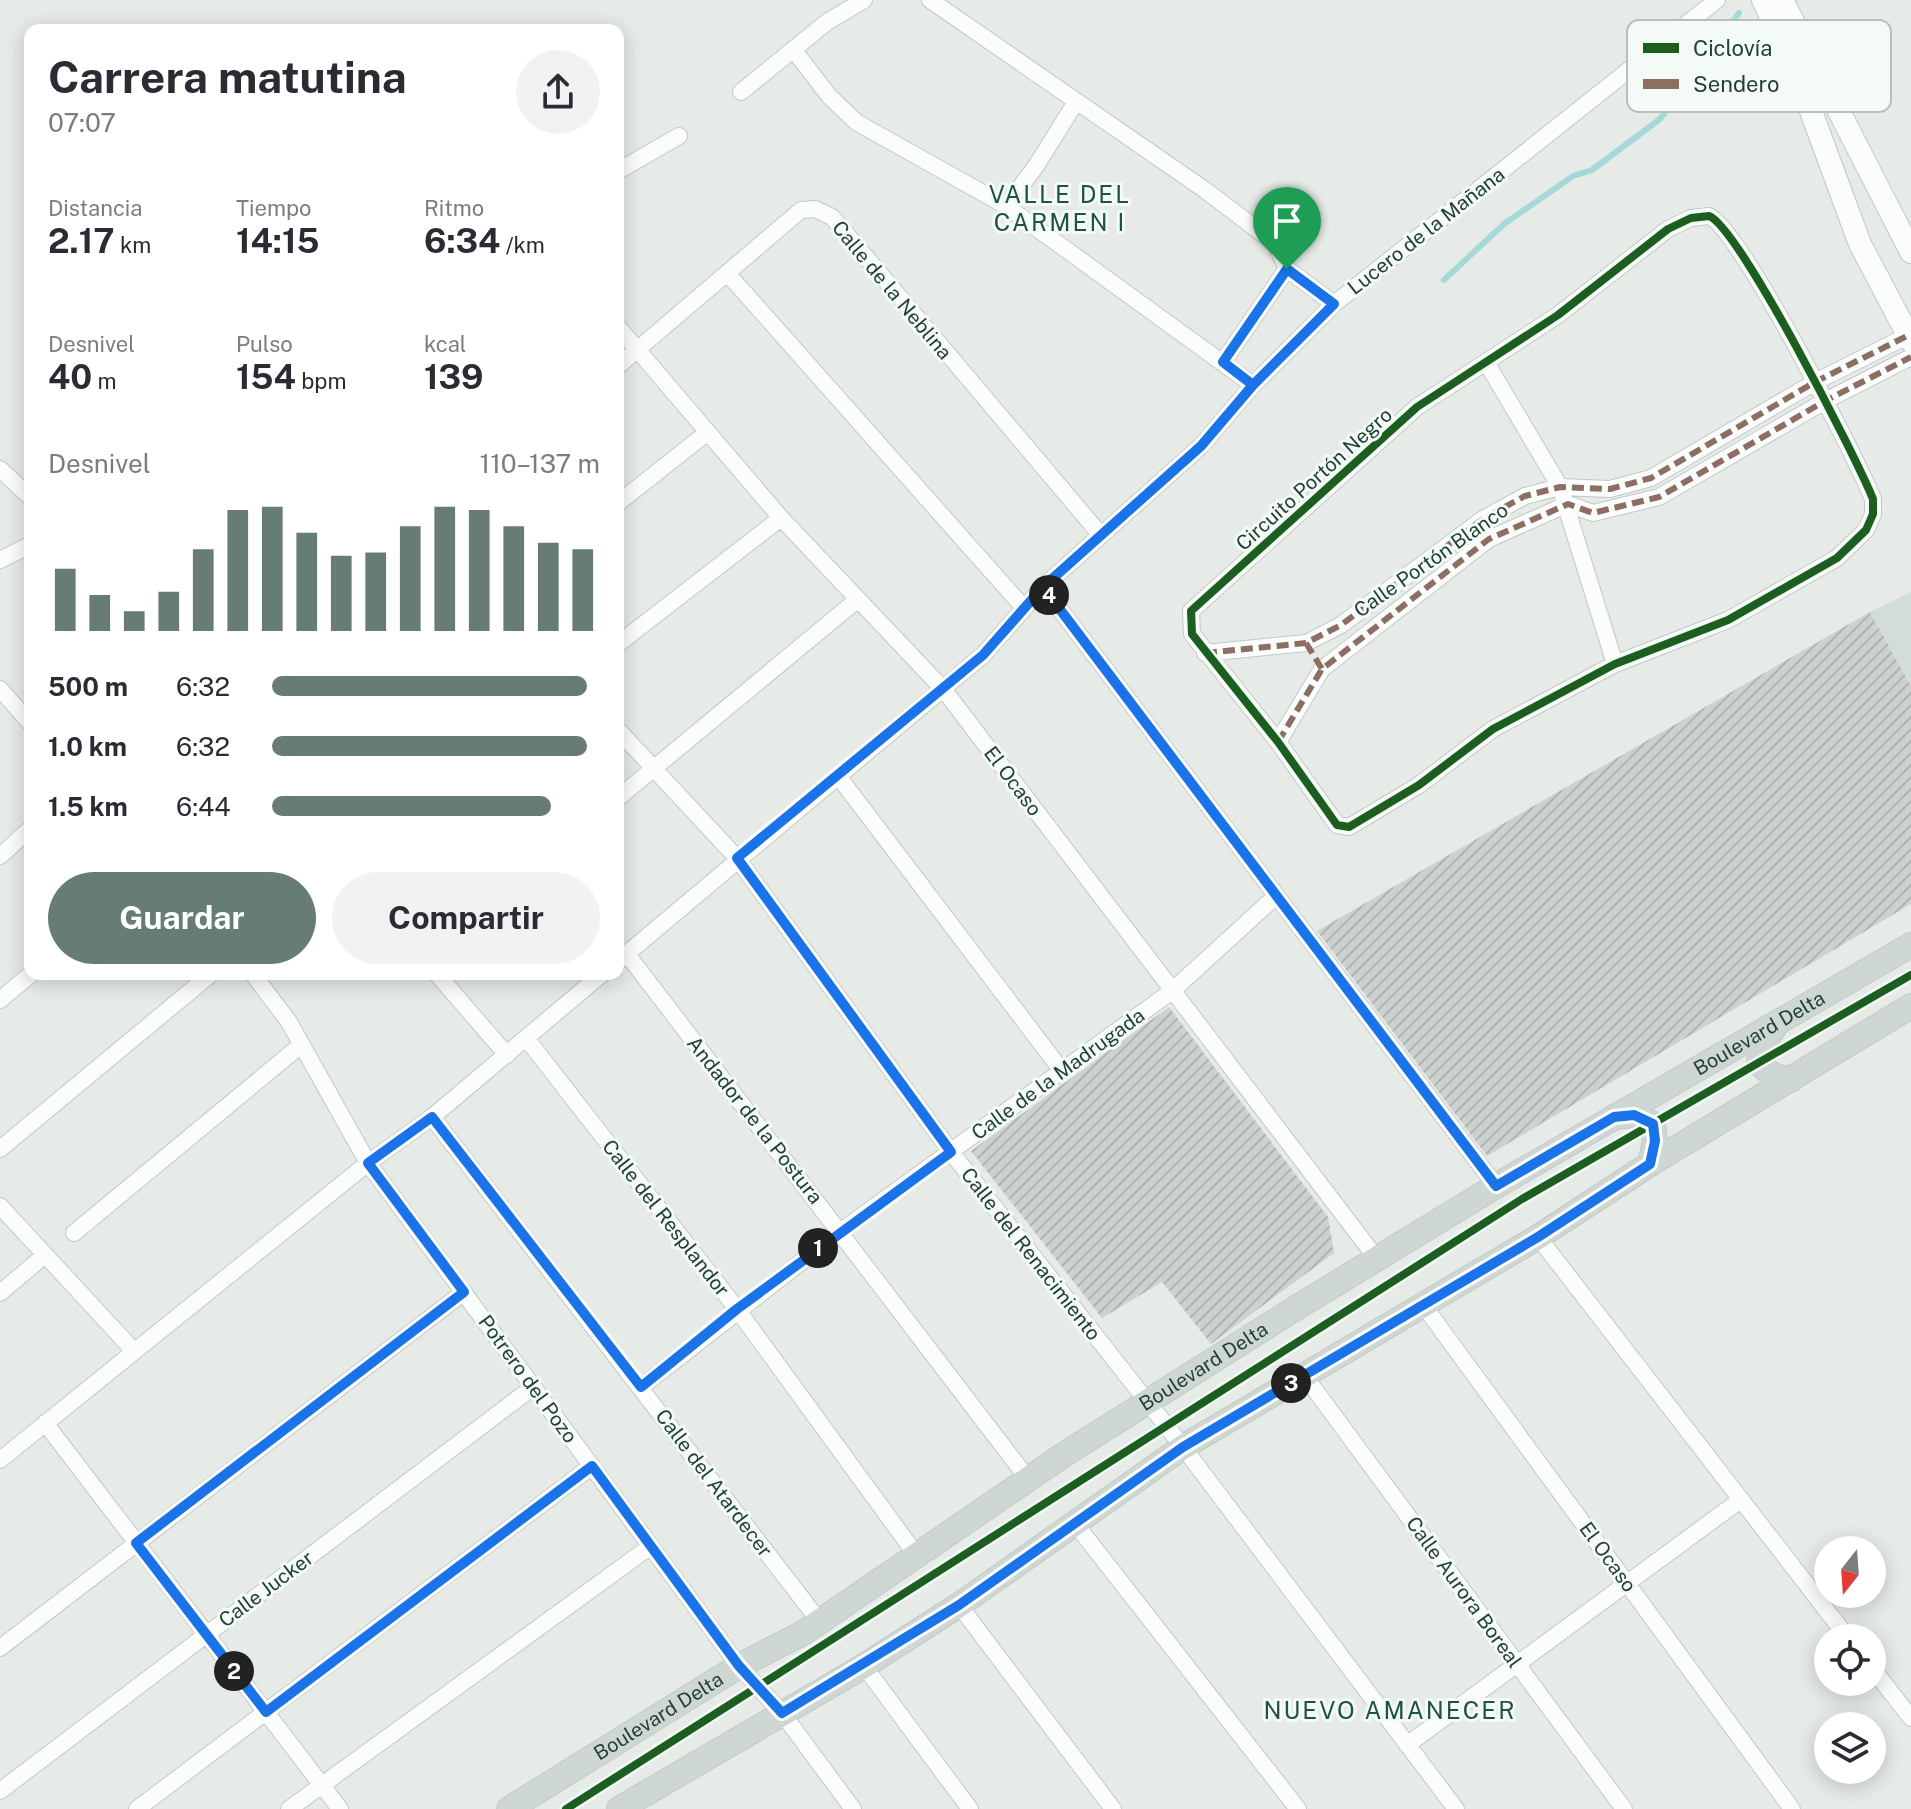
<!DOCTYPE html>
<html lang="es">
<head>
<meta charset="utf-8">
<style>
	body { margin:0; font-family:"Public Sans",sans-serif; background:#f2f2f3; color:#2b2b33; height:100vh; display:flex; flex-direction:column; font-size:30px; white-space:nowrap }
	* { box-sizing:border-box; margin:0 }
	p { font-size:26px; color:#7c7c81 }
	.icon { flex:none; width:44px; height:44px; fill:none; stroke:currentColor; stroke-width:2; stroke-linecap:round; stroke-linejoin:round }
	.map { position:relative; flex:1; overflow:hidden }
	.drawer { position:absolute; left:24px; top:24px; width:600px; height:956px; display:flex; flex-direction:column; background:#fff; border-radius:16px; box-shadow:0 4px 20px #0003 }
	.drawer>* { flex:none }
	.needle { width:52px; rotate:197deg }
	.fabs { position:absolute; left:1814px; top:1536px; display:grid; gap:16px }
	.fabs a { display:grid; place-items:center; width:72px; height:72px; border-radius:50%; background:#fff; box-shadow:0 4px 20px #0003; font-size:40px }
	.pin { position:absolute; display:grid; place-items:center; width:68px; height:68px; color:#fff; margin:-82px -34px; border-radius:50% 50% 50% 0; rotate:-45deg; box-shadow:0 0 8px #0007 }
	.pin .icon { rotate:45deg }
	.km { position:absolute; width:40px; height:40px; margin:-20px; border-radius:50%; background:#222; color:#fff; font-size:22px; line-height:40px; text-align:center }
	.round { display:grid; place-items:center; flex:none; width:84px; height:84px; border-radius:42px; background:#f2f2f3 }
	.overview { display:flex; align-items:center; justify-content:space-between; height:136px; padding:0 24px }
	h1 { font-size:44px; font-weight:700; line-height:60px }
	.metrics { display:grid; grid-template-columns:repeat(3,1fr); gap:12px; height:136px; padding:8px 24px }
	.metrics div { display:grid; align-content:center }
	.metrics b { font-size:34px; font-weight:700 }
	.metrics small { font-size:22px; font-weight:400 }
	.metrics p { font-size:22px }
	.chart { height:224px; padding:16px 24px }
	.chart p { display:flex; justify-content:space-between }
	.chart svg { width:100%; height:144px; margin-top:8px; stroke:#677c74; stroke-width:6 }
	.action { display:flex; gap:16px; margin-top:auto; padding:16px 24px }
	.action a { flex:1; height:92px; border-radius:48px; background:#677c74; color:#fff; font-size:32px; font-weight:700; line-height:92px; text-align:center }
	.action a+a { background:#f2f2f3; color:#2b2b33 }
	ul { padding:0 24px; list-style:none; font-size:26px }
	li { display:grid; grid-template-columns:128px 96px 1fr; align-items:center; height:60px }
	li i { height:20px; border-radius:10px; background:#677c74 }
	.map>svg:first-child { display:block }
	.built { fill:#d3ddd8 }
	.lines { fill:none; stroke-linecap:round; stroke-linejoin:round }
	.stream { stroke:#a6d8da; stroke-width:6 }
	.building { fill:url(#building-hatch) }
	.minor-casing { stroke:#c3c8c5; stroke-width:18 }
	.secondary-casing { stroke:#c1c9c5; stroke-width:24 }
	.primary-casing { stroke:#c2cac7; stroke-width:26 }
	.minor { stroke:#fbfcfc; stroke-width:16 }
	.secondary { stroke:#fbfcfc; stroke-width:22 }
	.primary { stroke:#ced7d4; stroke-width:24 }
	.quiet { stroke:#8d6e63; stroke-width:6; stroke-dasharray:12 6; stroke-linecap:butt }
	.cycleway-casing { stroke:#f4faf6; stroke-width:13 }
	.cycleway { stroke:#1b5e20; stroke-width:8 }
	.route-casing { stroke:#fff; stroke-width:16 }
	.route { stroke:#1a73e8; stroke-width:10 }
	.labels { text-anchor:middle; dominant-baseline:central; stroke-width:6; stroke-linejoin:round; paint-order:stroke }
	.street-label { font-size:20px; fill:#224035; stroke:#f4faf6 }
	.quarter-label { font-size:24px; letter-spacing:2px; fill:#1d5340; stroke:#f4faf6 }
	.key { fill:#f4faf6; stroke:#b5c2bc; stroke-width:2 }
	.key-label { font-size:22px; fill:#224035 }
</style>
</head>
<body>
<div class="map">
<svg width="1911" height="1809" viewBox="0 0 1911 1809">
	<defs>
		<pattern id="building-hatch" width="6" height="6" patternUnits="userSpaceOnUse" patternTransform="scale(2)"><rect width="6" height="6" fill="#cdd2d0"/><path d="M-1 1l2-2M0 6l6-6M5 7l2-2" fill="none" stroke="#b0b5b3"/></pattern>
	</defs>
	<rect width="100%" height="100%" fill="#e6ebe8"/>
	<!-- built -->
	<path class="built" d="M1911,592V686L1870,612Z"/>
	<g class="lines">
		<!-- stream -->
		<path class="stream" d="M1444,280L1504,224L1573,176L1592,170L1660,119L1739,13"/>
	</g>
	<!-- building -->
	<path class="building" d="M1870,612L1911,686V904L1487,1156L1317,931Z
		M1169,1007L1328,1217L1334,1253L1211,1344L1162,1282L1102,1318L971,1151Z"/>
	<g class="lines">
		<!-- minor casing -->
		<g class="minor-casing">
			<path id="minor" d="M930,0L1205,190L1275,243L1287,269L1223,362
				M793,49L829,96L856,122L1006,206L1253,385
				M741,92L827,22L864,0
				M618,171L679,136
				M1006,206L1036,166L1076,102
				M1709,216C1739,227 1856,457 1873,499V514L1866,530L1837,558L1728,620L1615,664L1493,729L1419,785L1349,827L1337,825L1278,742L1192,634L1191,611L1417,407L1558,315L1668,229L1691,218Z
				M1287,269L1334,304
				M727,273L1024,608
				M618,327L781,518L944,690L1377,1259
				M1486,362L1560,487L1615,664
				M618,366L801,210L815,209L832,217L1099,533
				M0,469L30,497
				M618,503L708,432
				M0,560L30,545
				M1043,587L1496,1186
				M618,644L781,518
				M1205,653L1306,643L1341,625L1483,519L1525,496L1560,487L1610,489L1651,478L1815,382L1911,334
				M0,689L30,723
				M618,730L737,858L951,1152L1183,1447L1456,1809
				M1278,742L1322,669L1489,539L1568,504L1593,513L1659,497L1825,401L1911,357
				M838,776L1062,1071
				M618,798L857,600
				M0,856L30,829
				M627,954L1028,1479
				M618,961L983,655L1043,587L1201,446L1253,385L1334,304L1717,0
				M253,974L289,1022L368,1163L739,1666L782,1713L853,1809
				M437,974L507,1055
				M0,1000L31,974
				M526,1038L737,1309L917,1556
				M432,1117L820,1622
				M0,1149L211,974
				M0,1206L134,1351
				M74,1233L301,1045
				M1538,1237L1848,1638
				M0,1293L45,1255
				M1424,1306L1792,1809
				M1304,1375L1624,1809
				M641,1387L841,1231L1172,991L1275,897
				M45,1423L340,1809
				M0,1460L368,1163L432,1117L602,974
				M1074,1522L1298,1809
				M959,1605L1113,1809
				M0,1648L464,1292
				M864,1666L970,1809
				M1872,1668L1911,1718
				M1407,1745L1739,1501
				M0,1791L533,1387
				M137,1809L592,1466
				M289,1809L651,1546"/>
		</g>
		<!-- secondary casing -->
		<g class="secondary-casing">
			<path id="secondary" d="M1763,0L1798,76L1860,244L1911,341
				M1782,0L1911,252"/>
		</g>
		<!-- primary casing -->
		<g class="primary-casing">
			<g id="primary">
				<path d="M1777,1023L1760,1050L1759,1063L1772,1075L1791,1080"/>
				<path d="M1614,1117L1634,1115L1653,1124L1655,1141L1650,1164"/>
				<path id="s1" d="M509,1809L739,1666L803,1633L1065,1454L1291,1311L1496,1186L1911,945"/>
				<path d="M619,1809L864,1666L959,1605L1183,1447L1538,1237L1650,1164L1911,1006"/>
			</g>
		</g>
		<!-- minor -->
		<use href="#minor" class="minor"/>
		<!-- secondary -->
		<use href="#secondary" class="secondary"/>
		<!-- primary -->
		<use href="#primary" class="primary"/>
		<!-- quiet -->
		<path class="quiet" d="M1306,643L1322,669
			M1205,653L1306,643L1341,625L1483,519L1525,496L1560,487L1610,489L1651,478L1815,382L1911,334
			M1278,742L1322,669L1489,539L1568,504L1593,513L1659,497L1825,401L1911,357"/>
		<!-- cycleway casing -->
		<g class="cycleway-casing">
			<path id="cycleway" d="M1709,216C1739,227 1856,457 1873,499V514L1866,530L1837,558L1728,620L1615,664L1493,729L1419,785L1349,827L1337,825L1278,742L1192,634L1191,611L1417,407L1558,315L1668,229L1691,218Z
				M566,1809L1522,1199L1911,975"/>
		</g>
		<!-- cycleway -->
		<use href="#cycleway" class="cycleway"/>
	</g>
	<g class="lines">
		<!-- route casing -->
		<g class="route-casing">
			<path id="route" d="M1287,269L1223,362L1253,385L1201,446L1043,587L983,655L737,858L951,1152L737,1309L641,1387L432,1117L368,1163L464,1292L136,1543L266,1712L592,1466L739,1666L782,1713L959,1605L1183,1447L1538,1237L1650,1164L1655,1141L1653,1124L1634,1115L1614,1117L1496,1186L1043,587L1201,446L1253,385L1334,304L1287,269"/>
		</g>
		<!-- route -->
		<use href="#route" class="route"/>
	</g>
	<g class="labels">
		<!-- street labels -->
		<g class="street-label">
			<text transform="translate(1426 231) rotate(-38)">Lucero de la Mañana</text>
			<text transform="translate(892 290) rotate(50)">Calle de la Neblina</text>
			<text transform="translate(1314 479) rotate(-42)">Circuito Portón Negro</text>
			<text transform="translate(1431 560) rotate(-35)">Calle Portón Blanco</text>
			<text transform="translate(1013 781) rotate(53)">El Ocaso</text>
			<text stroke="none"><textPath href="#s1" startOffset="1472">Boulevard Delta</textPath></text>
			<text transform="translate(1058 1074) rotate(-36)">Calle de la Madrugada</text>
			<text transform="translate(755 1120) rotate(52)">Andador de la Postura</text>
			<text transform="translate(666 1218) rotate(52)">Calle del Resplandor</text>
			<text transform="translate(1031 1254) rotate(52)">Calle del Renacimiento</text>
			<text stroke="none"><textPath href="#s1" startOffset="824">Boulevard Delta</textPath></text>
			<text transform="translate(528 1379) rotate(54)">Potrero del Pozo</text>
			<text transform="translate(714 1483) rotate(53)">Calle del Atardecer</text>
			<text transform="translate(1608 1557) rotate(54)">El Ocaso</text>
			<text transform="translate(266 1589) rotate(-37)">Calle Jucker</text>
			<text transform="translate(1464 1592) rotate(54)">Calle Aurora Boreal</text>
			<text stroke="none"><textPath href="#s1" startOffset="176">Boulevard Delta</textPath></text>
		</g>
		<!-- quarter labels -->
		<g class="quarter-label">
			<text x="1060" y="194">VALLE DEL<tspan x="1060" dy="28">CARMEN I</tspan></text>
			<text x="1390" y="1710">NUEVO AMANECER</text>
		</g>
	</g>
	<!-- legend -->
	<rect x="1627" y="20" width="264" height="92" rx="12" class="key"/>
	<rect x="1643" y="43" width="36" height="10" fill="#1b5e20"/>
	<rect x="1643" y="79" width="36" height="10" fill="#8d6e63"/>
	<g class="key-label">
		<text x="1693" y="56">Ciclovía</text>
		<text x="1693" y="92">Sendero</text>
	</g>
</svg>
<div class="fabs">
<a><svg class="needle" viewBox="-14 -14 28 28"><path d="M0-13l5 13h-10z" fill="#e53935"/><path d="M0 13l5-13h-10z" fill="#7c7c81"/></svg></a>
<a><svg class="icon" aria-label="locate" viewBox="0 0 24 24"><circle cx="12" cy="12" r="6"/><path d="M12 2v4M12 18v4M2 12h4M18 12h4"/></svg></a>
<a><svg class="icon" aria-label="layers" viewBox="0 0 24 24"><path d="M12 4l9 5-9 5-9-5zM3 14l9 5 9-5"/></svg></a>
</div>
<div class="pin" style="left:1287px;top:269px;background:#1e9e55"><svg class="icon" aria-label="arrive" viewBox="0 0 24 24"><path d="M6 21V4h12l-3 4 3 4H6"/></svg></div>
<b class="km" style="left:818px;top:1248px">1</b>
<b class="km" style="left:234px;top:1671px">2</b>
<b class="km" style="left:1291px;top:1383px">3</b>
<b class="km" style="left:1049px;top:595px">4</b>
<section class="drawer">
<div class="overview"><div><h1>Carrera matutina</h1><p>07:07</p></div><a class="round"><svg class="icon" aria-label="share" viewBox="0 0 24 24"><path d="M12 15V3M7 8l5-5 5 5M5 13v7h14v-7"/></svg></a></div>
<div class="metrics">
<div><p>Distancia</p><b>2.17<small> km</small></b></div>
<div><p>Tiempo</p><b>14:15</b></div>
<div><p>Ritmo</p><b>6:34<small> /km</small></b></div>
</div>
<div class="metrics">
<div><p>Desnivel</p><b>40<small> m</small></b></div>
<div><p>Pulso</p><b>154<small> bpm</small></b></div>
<div><p>kcal</p><b>139</b></div>
</div>
<div class="chart"><p><span>Desnivel</span>110–137 m</p>
<svg viewBox="0 0 160 44" preserveAspectRatio="none"><path d="M5 44V25M15 44V33M25 44V38M35 44V32M45 44V19M55 44V7M65 44V6M75 44V14M85 44V21M95 44V20M105 44V12M115 44V6M125 44V7M135 44V12M145 44V17M155 44V19"/></svg>
</div>
<ul>
<li><b>500 m</b>6:32<i style="width:96%"></i></li>
<li><b>1.0 km</b>6:32<i style="width:96%"></i></li>
<li><b>1.5 km</b>6:44<i style="width:85%"></i></li>
</ul>
<div class="action"><a>Guardar</a><a>Compartir</a></div>
</section>
</div>
</body>
</html>
